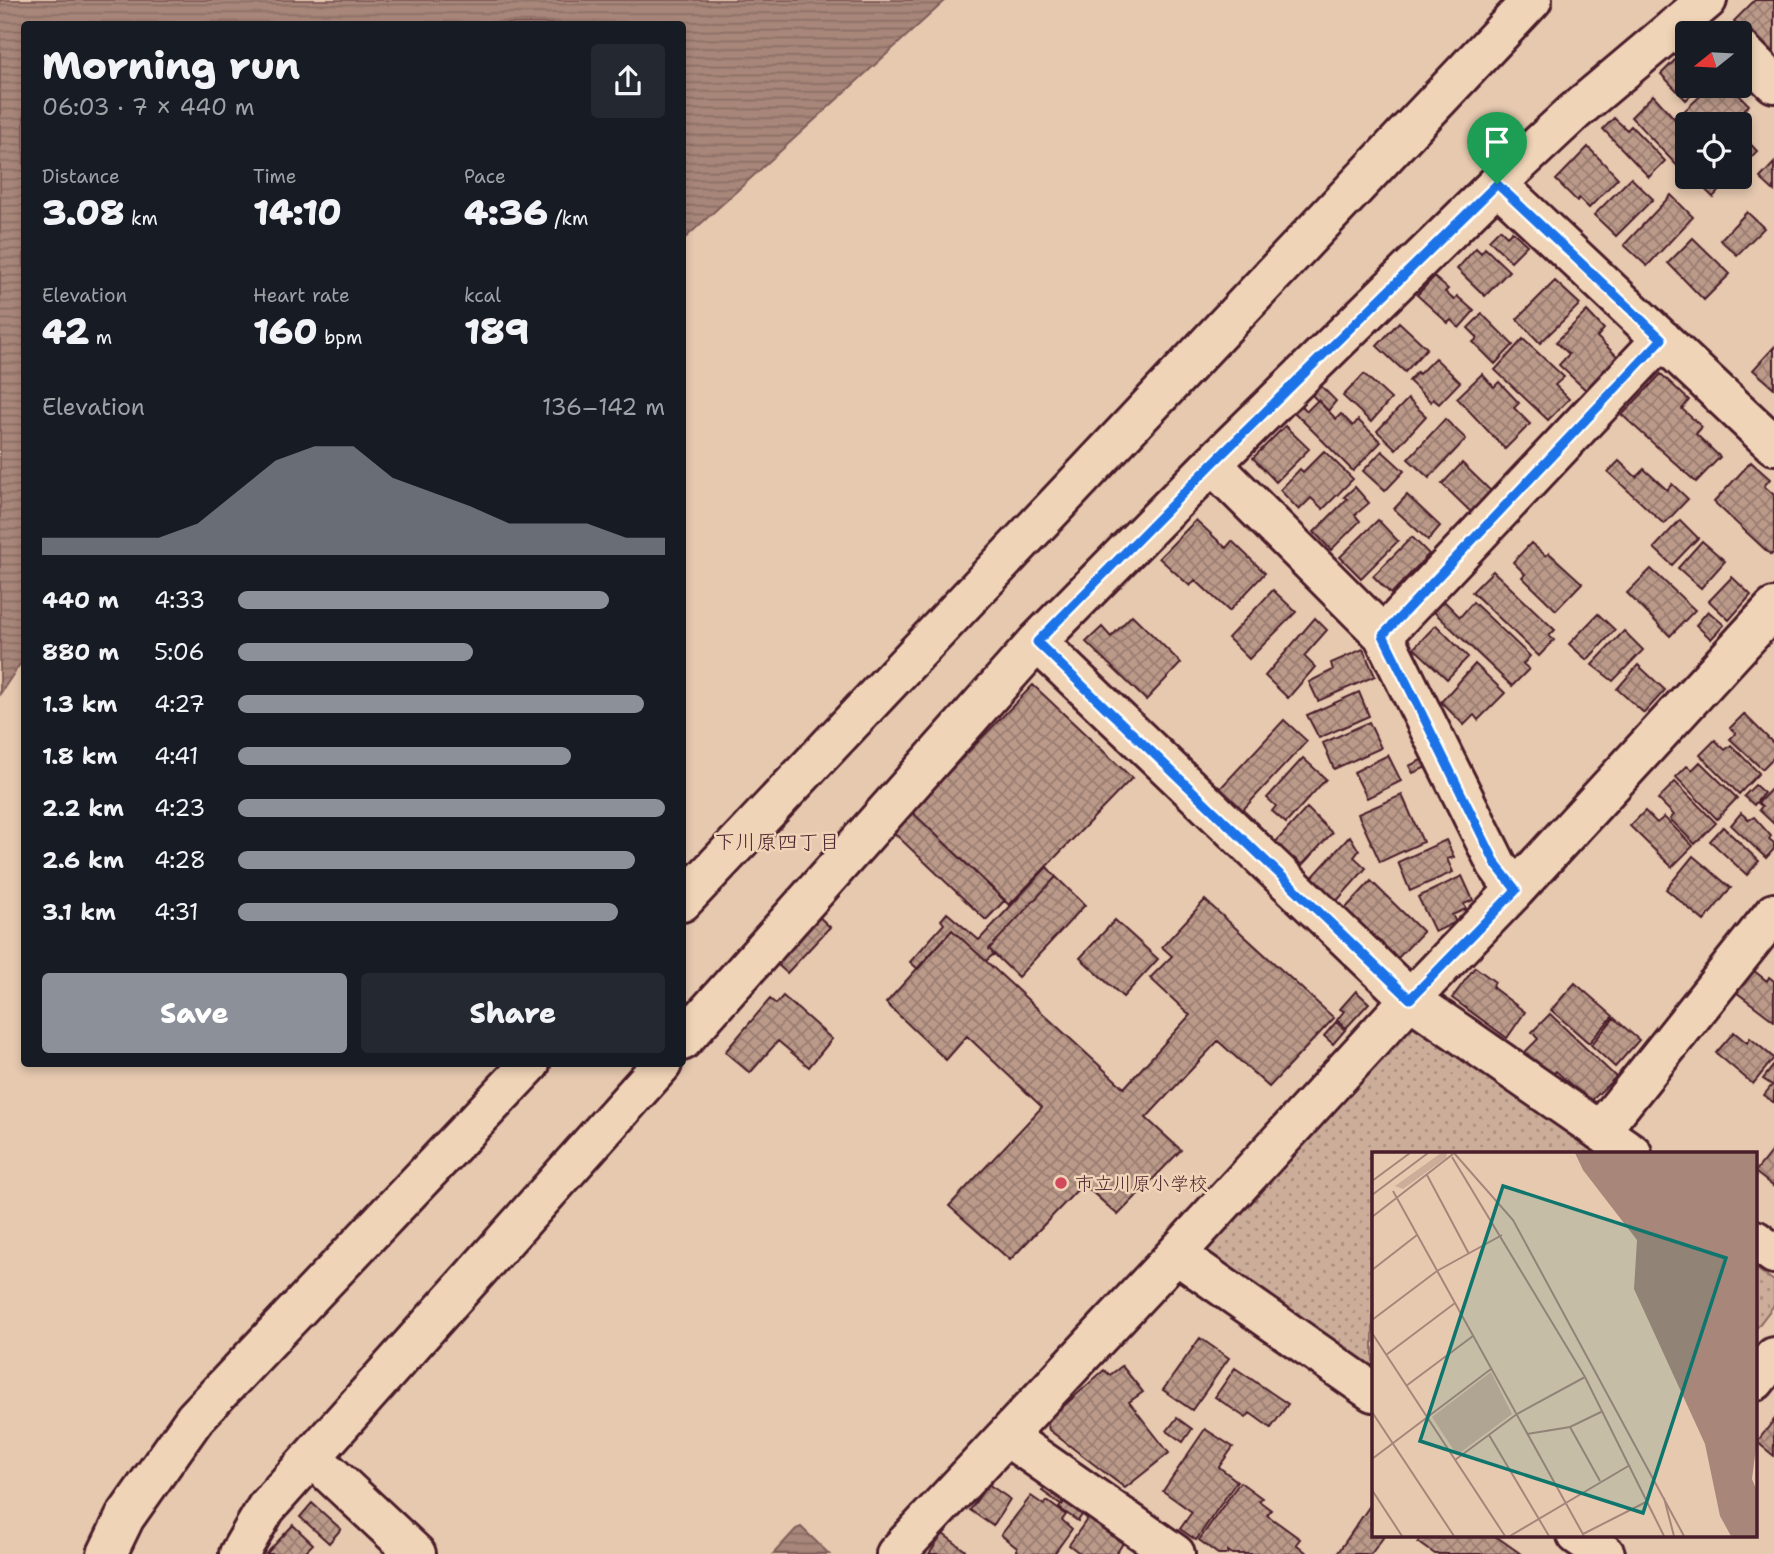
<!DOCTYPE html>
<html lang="en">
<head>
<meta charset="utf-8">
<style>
	body { margin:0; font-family:"Shantell Sans","Klee One",sans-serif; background:#242831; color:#f1f3f6; height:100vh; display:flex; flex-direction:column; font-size:26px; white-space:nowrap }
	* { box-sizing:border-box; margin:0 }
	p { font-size:23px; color:#9ea1a6 }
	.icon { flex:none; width:38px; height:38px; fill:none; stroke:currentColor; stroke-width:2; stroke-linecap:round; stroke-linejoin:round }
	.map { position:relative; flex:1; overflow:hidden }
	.panel { position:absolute; left:21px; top:21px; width:665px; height:1046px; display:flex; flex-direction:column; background:#171b24; border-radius:7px; box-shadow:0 4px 10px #0003 }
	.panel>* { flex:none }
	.needle { width:46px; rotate:252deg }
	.tools { position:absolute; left:1675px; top:21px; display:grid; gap:14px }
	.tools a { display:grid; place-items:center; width:77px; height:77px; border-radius:7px; background:#171b24; box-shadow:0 4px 10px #0003; font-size:35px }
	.pin { position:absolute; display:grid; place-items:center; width:60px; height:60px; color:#fff; margin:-72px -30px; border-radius:50% 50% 50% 0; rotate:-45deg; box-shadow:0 0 7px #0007 }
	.pin .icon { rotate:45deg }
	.round { display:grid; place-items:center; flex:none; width:74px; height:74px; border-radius:7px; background:#242831 }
	.head { display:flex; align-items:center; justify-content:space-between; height:119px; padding:0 21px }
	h1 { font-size:38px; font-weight:800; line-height:52px }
	.stats { display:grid; grid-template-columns:repeat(3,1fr); gap:10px; height:119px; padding:7px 21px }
	.stats div { display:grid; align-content:center }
	.stats b { font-size:35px; font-weight:800 }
	.stats small { font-size:19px; font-weight:400 }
	.stats p { font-size:19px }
	.chart { height:196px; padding:14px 21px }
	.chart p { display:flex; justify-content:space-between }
	.chart svg { width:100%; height:126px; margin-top:7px; fill:#8c9099; opacity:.7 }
	.cta { display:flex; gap:14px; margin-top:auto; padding:14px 21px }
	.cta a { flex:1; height:80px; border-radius:7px; background:#8c9099; color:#fff; font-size:28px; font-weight:800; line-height:80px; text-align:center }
	.cta a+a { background:#242831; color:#f1f3f6 }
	ul { padding:0 21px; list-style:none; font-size:23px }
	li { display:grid; grid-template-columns:112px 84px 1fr; align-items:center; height:52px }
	li i { height:18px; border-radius:9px; background:#8c9099 }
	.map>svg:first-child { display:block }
	.park { fill:url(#park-dots); stroke:#8b6662; stroke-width:2 }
	.water { fill:url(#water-rules); stroke:#825d5a; stroke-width:2 }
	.building { fill:url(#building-cross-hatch); stroke:#4a1f2b; stroke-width:2 }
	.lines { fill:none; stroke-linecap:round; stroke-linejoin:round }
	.minor-casing { stroke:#4a1f2b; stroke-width:44 }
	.minor { stroke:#f0d4b7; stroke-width:38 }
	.route-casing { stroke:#fff; stroke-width:14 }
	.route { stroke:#1a73e8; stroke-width:9 }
	.poi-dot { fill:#d1495b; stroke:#f0d4b7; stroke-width:2.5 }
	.labels { text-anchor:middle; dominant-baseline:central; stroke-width:5; stroke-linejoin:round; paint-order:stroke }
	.poi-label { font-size:19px; fill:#4a1f2b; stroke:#f0d4b7; text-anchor:start }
	.neighbourhood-label { font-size:21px; fill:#4a1f2b; stroke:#f0d4b7 }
	.inset-road { fill:none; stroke:#a8857a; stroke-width:2 }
	.view { fill:#0f766e; fill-opacity:0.15; stroke:#0f766e; stroke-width:3.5 }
	.inset-edge { fill:none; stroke:#4a1f2b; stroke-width:3.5 }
</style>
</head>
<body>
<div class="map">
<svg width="1774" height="1554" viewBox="0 0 1774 1554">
	<defs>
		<pattern id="park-dots" width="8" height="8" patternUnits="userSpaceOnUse" patternTransform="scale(1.75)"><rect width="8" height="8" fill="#ccad99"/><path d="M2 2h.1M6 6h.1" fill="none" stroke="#a88c7d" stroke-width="1.8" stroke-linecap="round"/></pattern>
		<pattern id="water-rules" width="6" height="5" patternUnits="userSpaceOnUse" patternTransform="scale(1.75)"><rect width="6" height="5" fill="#a8867a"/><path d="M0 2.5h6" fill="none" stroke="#8b6d64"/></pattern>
		<pattern id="building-cross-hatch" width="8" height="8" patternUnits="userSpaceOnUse" patternTransform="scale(1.75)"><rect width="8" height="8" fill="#bb9a8a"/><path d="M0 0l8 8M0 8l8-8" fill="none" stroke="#9a7d71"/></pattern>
	</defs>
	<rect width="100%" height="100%" fill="#e6c9af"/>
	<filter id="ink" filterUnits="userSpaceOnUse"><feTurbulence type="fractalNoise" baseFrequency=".0143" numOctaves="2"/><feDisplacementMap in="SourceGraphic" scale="14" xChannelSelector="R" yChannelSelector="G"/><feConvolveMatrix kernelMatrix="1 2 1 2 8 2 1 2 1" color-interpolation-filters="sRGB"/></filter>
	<g filter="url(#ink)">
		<!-- park -->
		<path class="park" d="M1419,1026L1596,1153H1373V1368L1200,1248L1399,1029Z
			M1755,1268L1774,1281V1305L1755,1330Z"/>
		<!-- water -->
		<path class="water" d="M0,0H946L683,240L682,24H24V658L0,694Z
			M801,1527L829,1554H773L796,1529Z"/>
		<!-- building -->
		<path class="building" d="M1755,0H1774V62L1734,21Z
			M1684,51L1687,54V86H1701L1686,100L1661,74Z
			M1711,86H1730L1749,105L1729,124H1692L1682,113Z
			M1653,95L1684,129L1679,134L1687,141V170L1684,173L1631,117Z
			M1614,118L1627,130L1631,126L1665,161L1649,177L1603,129Z
			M1740,133L1757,151L1740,169Z
			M1588,147L1618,178L1589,208L1579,198L1577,201L1556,180Z
			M1774,163V191L1760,178Z
			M1692,177H1732L1713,197Z
			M1631,178L1653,199L1616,236L1594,215Z
			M1671,195L1693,217L1647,266L1624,245Z
			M1747,212L1764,228L1737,255L1720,240Z
			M1500,229L1507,236L1512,231L1527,245L1511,261L1489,240Z
			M1693,238L1730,274L1704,300L1668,263Z
			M1476,248L1481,253L1485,248L1509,271L1485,296L1457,269Z
			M1434,277L1448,289L1445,292L1454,300L1457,296L1474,311L1459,328L1451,320L1448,323L1417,295Z
			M1555,281L1580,304L1540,343L1517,319Z
			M1587,311L1604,329L1597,337L1620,359L1587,391L1559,365L1569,354L1556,342Z
			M1482,314L1513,345L1495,364L1473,342L1478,338L1468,328Z
			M1399,322L1427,348L1405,372L1377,346Z
			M1523,339L1564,377L1555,385L1569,399L1548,420L1495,370Z
			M1774,347V388L1753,370Z
			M1435,358L1460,382L1439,404L1433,399L1431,402L1409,381L1417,372L1419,374Z
			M1364,374L1391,399L1371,422L1343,396Z
			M1482,374L1494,387L1499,382L1519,403L1514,408L1530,424L1505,449L1457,398Z
			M1661,374L1689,400L1682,409L1702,427L1696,434L1720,457L1696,482L1622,415Z
			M1320,385L1336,401L1328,411L1311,394Z
			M1408,399L1426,416L1396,449L1377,431Z
			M1318,400L1336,419L1341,414L1353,426L1358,420L1381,442L1353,471L1294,412L1302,406L1307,411Z
			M1445,419L1466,439L1429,478L1408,459Z
			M1285,426L1309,449L1276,482L1253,458Z
			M1324,451L1353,479L1323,509L1311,498L1299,510L1280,490L1300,469L1303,472Z
			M1382,451L1404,471L1385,491L1363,471Z
			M1619,461L1636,477L1644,469L1667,490L1672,484L1688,499L1664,524L1608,472Z
			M1751,462L1770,479L1764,486L1774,495V552L1771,555L1714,502Z
			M1462,463L1494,494L1474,515L1442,484Z
			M1355,487L1369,503L1355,515L1360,521L1331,550L1314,532L1347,499L1344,497Z
			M1407,495L1440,526L1428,540L1394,509Z
			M1196,520L1226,548L1232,541L1265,573L1229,611L1195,580L1190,586L1159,558Z
			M1378,520L1398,541L1361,578L1340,557Z
			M1680,520L1698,538L1672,565L1654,548Z
			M1412,537L1429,554L1391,594L1373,576Z
			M1702,541L1725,561L1701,588L1678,568Z
			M1531,543L1546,556L1549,553L1582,583L1556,610L1522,577L1525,574L1513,562Z
			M1651,569L1695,610L1670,636L1627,593Z
			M1493,571L1555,630L1549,636L1554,640L1539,656L1472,592Z
			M1732,577L1751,595L1729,620L1709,601Z
			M1273,590L1296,612L1249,659L1228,638Z
			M1444,601L1460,617L1473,602L1530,656L1523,664L1529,669L1512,686L1433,611Z
			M1708,611L1724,625L1711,639L1696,625Z
			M1598,614L1615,630L1587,660L1569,644Z
			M1132,615L1181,663L1146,700L1086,642L1102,627L1111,637Z
			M1315,618L1327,630L1304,656L1315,667L1288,698L1265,676Z
			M1436,625L1468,657L1447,679L1414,648Z
			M1624,631L1643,650L1613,681L1592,665Z
			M1363,649L1375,676L1318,701L1309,682L1333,670L1331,663Z
			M1475,664L1505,693L1478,720L1474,715L1464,725L1441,702Z
			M1638,665L1665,690L1644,713L1617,689Z
			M1033,685L1132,778L1009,905L911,811Z
			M1359,692L1369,716L1319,738L1307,715Z
			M1744,714L1774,744V757L1762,769L1730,739L1736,733L1730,728Z
			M1284,720L1307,741L1238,815L1215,794Z
			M1369,722L1381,748L1334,769L1323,743Z
			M1715,740L1725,750L1731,745L1759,773L1739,794L1700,755Z
			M1388,755L1401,781L1367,798L1354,772Z
			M1303,758L1326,779L1286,823L1272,811L1276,806L1267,798Z
			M1425,758L1429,766L1413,773L1409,766Z
			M1700,762L1737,798L1717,819L1676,777L1687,766L1692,770Z
			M1675,782L1716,823L1695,844L1670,819L1674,815L1658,799Z
			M1755,785L1764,793L1754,805L1744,796Z
			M1774,786V824L1759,810L1762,806L1758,803Z
			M1402,795L1423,842L1380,862L1358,814Z
			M1307,808L1332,833L1302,865L1294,858L1289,864L1272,846Z
			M911,811L1005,900L986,920L892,831Z
			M1645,811L1657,823L1664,817L1693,846L1672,867L1630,826Z
			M1741,813L1749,820L1754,817L1771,836L1769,839L1774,843V849L1766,858L1731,825Z
			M1723,827L1759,861L1747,875L1710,841Z
			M1350,836L1359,851L1354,857L1366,868L1334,904L1309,881Z
			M1446,840L1454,857L1447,859L1453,872L1410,891L1398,862Z
			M1693,856L1731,888L1704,921L1666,889Z
			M1047,867L1056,877L989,949L994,954L986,961L952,930L918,969L910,962L944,924L941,920L947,913L979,940Z
			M1462,876L1473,900L1464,904L1466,909L1452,915L1456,922L1435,932L1418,897Z
			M1056,877L1085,905L1018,977L989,949Z
			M1371,881L1423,932L1394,962L1342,912Z
			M1205,900L1334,1018L1269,1087L1218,1041L1146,1118L1181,1150L1118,1215L1083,1184L1010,1260L949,1206L1042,1107L967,1036L946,1060L886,1003L952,930L1124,1088L1190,1015L1150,978L1172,956L1162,947Z
			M812,910L830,927L787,973L769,957Z
			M1115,920L1158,959L1123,997L1080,958Z
			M1475,967L1495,982L1492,987L1525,1012L1507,1038L1452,998Z
			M1753,970L1767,981L1769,977L1774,981V1021L1736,992Z
			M1575,983L1613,1016L1589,1043L1551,1010Z
			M1356,991L1369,1003L1346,1028L1337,1020L1344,1011L1340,1009Z
			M783,996L832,1039L809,1067L778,1041L750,1073L725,1052L770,999L776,1004Z
			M1550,1014L1616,1077L1590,1102L1556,1071L1550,1076L1525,1052L1538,1039L1532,1032Z
			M1614,1018L1639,1040L1615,1067L1591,1045Z
			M1336,1022L1345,1030L1333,1044L1324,1036Z
			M1734,1032L1747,1043L1750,1038L1774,1058L1753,1084L1716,1053Z
			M1774,1065V1103L1764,1095L1772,1085L1763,1079Z
			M1774,1148V1187L1755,1172Z
			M1200,1338L1229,1358L1192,1410L1163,1390Z
			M1122,1366L1143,1392L1129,1402L1169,1453L1125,1488L1049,1430L1047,1421L1104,1370L1110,1375Z
			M1235,1368L1288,1404L1271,1428L1250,1413L1246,1418L1215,1397Z
			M1177,1418L1192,1429L1183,1442L1167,1431Z
			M1774,1420V1456L1757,1442Z
			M1205,1429L1233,1447L1219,1467L1237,1481L1196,1540L1180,1529L1192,1512L1163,1491Z
			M1240,1482L1262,1498L1259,1501L1271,1510L1267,1515L1300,1539L1296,1544L1308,1554H1232L1228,1551L1227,1554H1218L1199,1540Z
			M1048,1483L1067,1496L1062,1505L1042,1491Z
			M988,1484L1010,1499L993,1526L970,1510Z
			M1031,1496L1044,1505L1047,1501L1066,1515L1062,1520L1072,1529L1054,1554H1020L1017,1551V1548L1001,1535Z
			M1067,1496L1085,1510L1078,1521L1059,1508Z
			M1373,1501V1535H1385L1371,1554H1337Z
			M312,1503L341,1529L329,1543L300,1517Z
			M1090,1515L1125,1540L1116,1554H1081L1069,1545Z
			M293,1525L313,1544L303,1554H266Z
			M943,1534L970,1554H929Z
			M1423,1535H1494L1521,1554H1435L1418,1542Z"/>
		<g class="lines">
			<!-- minor casing -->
			<g class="minor-casing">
				<path id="minor" d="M1740,49L1774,83
					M1497,184L1774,445
					M1212,464L1383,635L1497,865L1515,890
					M1383,635L1662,339
					M1037,642L1410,999L1632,1153
					M682,902L1532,0
					M682,1041L1037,642L1212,464L1497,184L1574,112L1707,0
					M1600,1131L1774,913
					M1755,1240L1774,1254
					M1176,1254L1373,1392
					M1755,1381L1774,1357
					M1006,1436L1175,1554
					M312,1457L416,1554
					M1577,1535L1605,1554
					M107,1554L125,1517L195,1418L530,1064
					M239,1554L266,1508L662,1064
					M896,1554L1176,1254L1410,999L1515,890L1774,608"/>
			</g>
			<!-- minor -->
			<use href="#minor" class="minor"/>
		</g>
	</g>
	<g class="lines" filter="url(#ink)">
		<!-- route casing -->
		<g class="route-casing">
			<path id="route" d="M1497,184L1662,339L1383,635L1497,866L1516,890L1410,999L1037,642L1212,464Z"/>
		</g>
		<!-- route -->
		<use href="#route" class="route"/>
	</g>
	<!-- markers -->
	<circle class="poi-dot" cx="1061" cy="1183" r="7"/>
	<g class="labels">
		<!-- poi labels -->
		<g class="poi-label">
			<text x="1075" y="1183">市立川原小学校</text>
		</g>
		<!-- neighbourhood labels -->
		<g class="neighbourhood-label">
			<text x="777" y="842">下川原四丁目</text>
		</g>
	</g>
	<!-- overview -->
	<g transform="translate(1372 1152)">
		<rect width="385" height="385" fill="#e6c9af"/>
		<path d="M69,1H75L74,6L31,37L23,34Z" fill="#ccad99"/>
		<path d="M119,220L140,262L85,303L60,265Z" fill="#ccad99"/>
		<path d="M203,1H385V288L380,327L385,339V384H359L348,364L333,292L262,137L265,88L211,18Z" fill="#a8867a"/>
		<path class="inset-road" d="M82,1L141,68L312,384M80,5L213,225L292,384M55,23L97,102M0,29L38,1M21,39L212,384M0,43L56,1M0,65L81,2M0,118L45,83M0,168L65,119L130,83M0,181L133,384M14,203L83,151M34,234L101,184M0,260L82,384M198,275L228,329M155,282L198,275L231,259M117,283L177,384M0,307L119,217M83,308L145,262L213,225M0,338L30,384M292,346L302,384M211,382L274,350M138,384L258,313"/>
		<path class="view" d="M131,34L354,106L271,361L48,289Z"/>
		<rect width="385" height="385" class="inset-edge"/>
	</g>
</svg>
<div class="tools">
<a><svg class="needle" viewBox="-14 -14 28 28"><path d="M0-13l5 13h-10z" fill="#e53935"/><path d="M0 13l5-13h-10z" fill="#9ea1a6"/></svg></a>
<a><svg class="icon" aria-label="locate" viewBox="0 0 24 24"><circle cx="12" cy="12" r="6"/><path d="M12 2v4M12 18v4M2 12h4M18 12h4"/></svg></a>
</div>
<div class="pin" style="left:1497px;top:184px;background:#1e9e55"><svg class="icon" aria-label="arrive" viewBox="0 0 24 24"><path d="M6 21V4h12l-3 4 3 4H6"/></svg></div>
<section class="panel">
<div class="head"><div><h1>Morning run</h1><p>06:03 · 7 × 440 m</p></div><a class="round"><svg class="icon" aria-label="share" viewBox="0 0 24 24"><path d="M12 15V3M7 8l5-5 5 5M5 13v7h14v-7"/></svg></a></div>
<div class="stats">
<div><p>Distance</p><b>3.08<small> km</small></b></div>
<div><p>Time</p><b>14:10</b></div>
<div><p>Pace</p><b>4:36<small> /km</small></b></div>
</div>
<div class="stats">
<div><p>Elevation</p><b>42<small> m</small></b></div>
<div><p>Heart rate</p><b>160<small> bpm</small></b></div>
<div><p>kcal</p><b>189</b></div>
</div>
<div class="chart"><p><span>Elevation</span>136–142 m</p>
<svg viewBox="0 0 160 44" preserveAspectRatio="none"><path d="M0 44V38L10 38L20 38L30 38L40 33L50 22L60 11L70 6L80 6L90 17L100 22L110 27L120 33L130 33L140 33L150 38L160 38V44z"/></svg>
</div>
<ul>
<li><b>440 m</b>4:33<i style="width:87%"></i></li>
<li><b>880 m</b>5:06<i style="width:55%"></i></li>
<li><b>1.3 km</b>4:27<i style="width:95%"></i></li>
<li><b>1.8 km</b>4:41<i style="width:78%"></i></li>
<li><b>2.2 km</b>4:23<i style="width:100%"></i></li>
<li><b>2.6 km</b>4:28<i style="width:93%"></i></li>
<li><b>3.1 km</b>4:31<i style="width:89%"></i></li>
</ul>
<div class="cta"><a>Save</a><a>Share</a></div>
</section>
</div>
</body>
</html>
